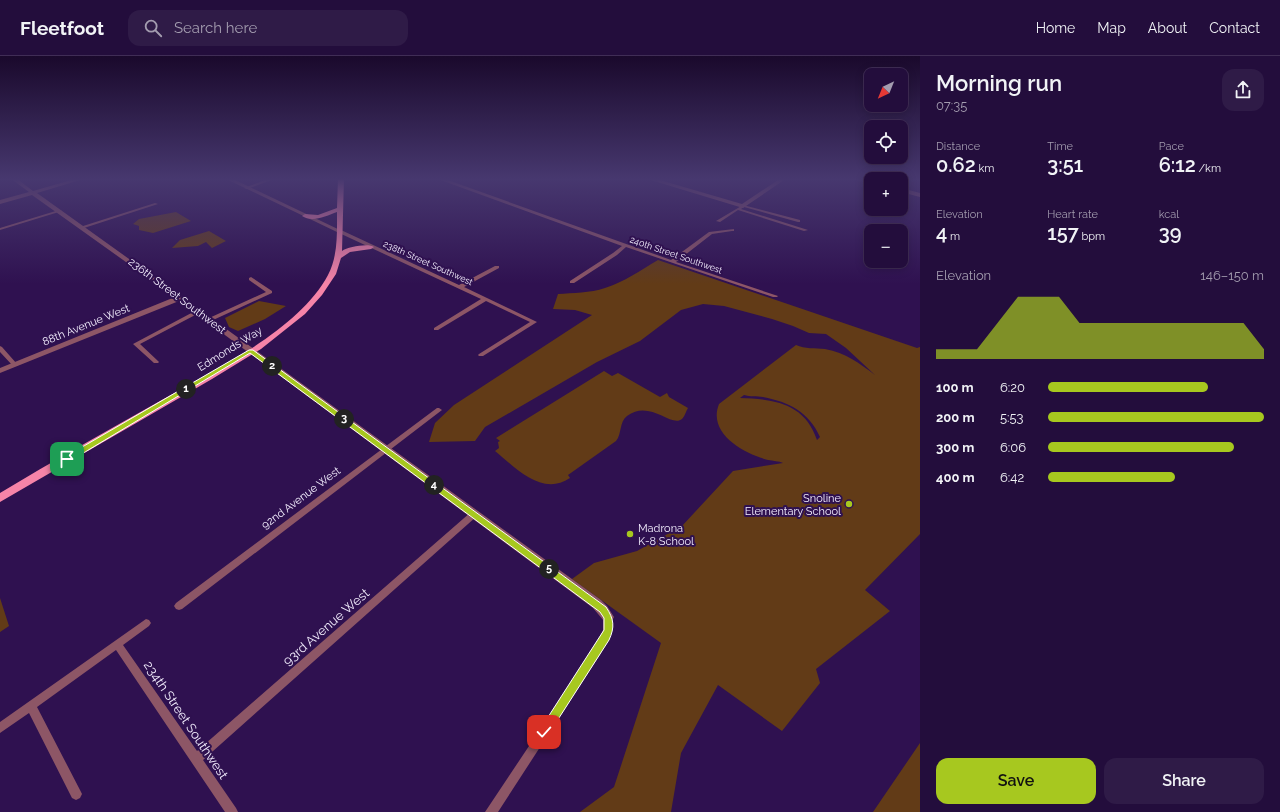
<!DOCTYPE html>
<html lang="en">
<head>
<meta charset="utf-8">
<style>
	body { margin:0; font-family:Raleway,sans-serif; background:#2f1b47; color:#f1f3f6; height:100vh; display:flex; flex-direction:column; font-size:15px; white-space:nowrap }
	* { box-sizing:border-box; margin:0 }
	p { font-size:13px; color:#a39caf }
	.icon { flex:none; width:22px; height:22px; fill:none; stroke:currentColor; stroke-width:2; stroke-linecap:round; stroke-linejoin:round }
	.map { position:relative; flex:1; overflow:hidden }
	.details { display:flex; flex-direction:column; background:#230d3c; width:360px }
	.details>* { flex:none }
	.needle { width:26px; rotate:223deg }
	.buttons { position:absolute; left:864px; top:12px; display:grid; gap:8px }
	.buttons a { display:grid; place-items:center; width:44px; height:44px; border-radius:8px; background:#230d3c; box-shadow:0 2px 10px #0003,0 0 0 1px #402d56; font-size:20px }
	.pin { position:absolute; display:grid; place-items:center; width:34px; height:34px; color:#fff; margin:-17px; border-radius:8px; box-shadow:0 2px 6px #0006 }
	.km { position:absolute; width:20px; height:20px; margin:-10px; border-radius:50%; background:#222; color:#fff; font-size:11px; line-height:20px; text-align:center }
	.round { display:grid; place-items:center; flex:none; width:42px; height:42px; border-radius:12px; background:#2f1b47 }
	.summary { display:flex; align-items:center; justify-content:space-between; height:68px; padding:0 16px }
	h1 { font-size:22px; font-weight:600; line-height:30px }
	.stats { display:grid; grid-template-columns:repeat(3,1fr); gap:6px; height:68px; padding:4px 16px }
	.stats div { display:grid; align-content:center }
	.stats b { font-size:20px; font-weight:600 }
	.stats small { font-size:11px; font-weight:400 }
	.stats p { font-size:11px }
	.chart { height:112px; padding:8px 16px }
	.chart p { display:flex; justify-content:space-between }
	.chart svg { width:100%; height:72px; margin-top:4px; fill:#a7c81f; opacity:.7 }
	.primary-button { display:flex; gap:8px; margin-top:auto; padding:8px 16px }
	.primary-button a { flex:1; height:46px; border-radius:12px; background:#a7c81f; color:#111; font-size:16px; font-weight:600; line-height:46px; text-align:center }
	.primary-button a+a { background:#2f1b47; color:#f1f3f6 }
	ul { padding:0 16px; list-style:none; font-size:13px }
	li { display:grid; grid-template-columns:64px 48px 1fr; align-items:center; height:30px }
	li i { height:10px; border-radius:5px; background:#a7c81f }
	header { display:flex; align-items:center; gap:24px; box-sizing:border-box; height:56px; padding:0 20px; background:#230d3c; border-bottom:1px solid #402d56 }
	header strong { font-size:19px }
	nav { display:flex; gap:22px; margin-inline-start:auto; font-size:14px }
	.search { width:280px; height:36px; background:#2f1b47; display:flex; align-items:center; gap:10px; box-sizing:border-box; padding:0 14px; border-radius:12px; color:#a39caf; font-size:15px }
	main { display:flex; flex:1; min-height:0 }
	.map>svg:first-child { display:block }
	.green { fill:#623b17; fill-rule:evenodd }
	.lines { fill:none; stroke-linecap:round; stroke-linejoin:round }
	.minor { fill:#8d5666; fill-rule:evenodd }
	.tertiary { fill:#8d5666; fill-rule:evenodd }
	.primary { fill:#f684a8; fill-rule:evenodd }
	.route { fill:#a7c81f; stroke:#fff }
	.poi-dot { fill:#a7c81f; stroke:#2f1150; stroke-width:1.5 }
	.labels { text-anchor:middle; dominant-baseline:central; stroke-width:4; stroke-linejoin:round; paint-order:stroke }
	.far-street-label { font-size:9px; fill:#f3eefe; stroke:#2f1150 }
	.street-label { font-size:11px; fill:#f3eefe; stroke:#2f1150 }
	.poi-label { font-size:11px; fill:#f3eefe; stroke:#2f1150; text-anchor:end }
	.near-street-label { font-size:13px; fill:#f3eefe; stroke:#2f1150 }
</style>
</head>
<body>
<header>
<strong>Fleetfoot</strong>
<div class="search"><svg class="icon" aria-label="search" viewBox="0 0 24 24"><circle cx="10" cy="10" r="6"/><path d="M15 15l6 6"/></svg>Search here</div>
<nav><a>Home</a><a>Map</a><a>About</a><a>Contact</a></nav>
</header>
<main>
<div class="map">
<svg width="920" height="756" viewBox="0 0 920 756">
	<rect width="100%" height="100%" fill="#2f1150"/>
	<!-- green -->
	<path class="green" d="M176,156L191,165L153,177L139,174V170L133,168L139,163Z
		M209,175L226,185L212,192L206,186L198,190L172,192L180,184Z
		M658,204L917,292L920,291V478L865,534L890,555L816,613L820,627L782,675L718,629L681,697L671,756H580L614,731L661,587L572,523L594,507L637,495L682,470L733,415L783,407C779,405 773,405 768,404C745,398 707,378 719,348L796,289C805,293 815,292 825,293C846,297 859,307 875,319L846,292L826,278L809,277L793,270L772,263L724,250L703,248L681,254L640,285L597,306L485,371L475,385L429,386L435,367L454,349L592,259L575,254L553,253L558,238C573,237 590,237 605,232C624,226 641,214 658,204ZM744,339C750,341 757,340 763,341C789,346 809,356 820,381L817,384C805,347 773,343 740,342Z
		M259,245L286,250L265,263L238,275L229,271L225,262Z
		M604,315L612,320L618,317L660,341L667,337L669,341L688,352C686,355 685,360 682,363C671,372 650,343 627,360C619,366 622,378 616,385L568,419L570,422C542,441 516,412 495,395L499,392L498,386L500,385L496,382Z
		M0,542L9,570L0,576Z
		M920,687V756H873Z"/>
	<g class="lines">
		<!-- minor -->
		<path class="minor" d="M270,122H277L247,133L244,132Z
			M435,122H442L671,204L709,176L734,173V175H732L712,178L676,206L778,240L777,241H773L626,191L617,199L574,227H570V225L613,197L622,190Z
			M155,147L158,148L84,172L80,171Z
			M743,149L800,164V166H798L744,151L741,153L808,174L804,175L738,154L720,166L716,165Z
			M59,154L62,155L0,174V172Z
			M337,174H341L459,229L495,210H499V212L464,231L537,266L483,300H479L478,299L479,298L530,266L486,245L438,274H434V272L481,243L337,176Z
			M251,221L272,235V237L211,265H207V263L266,236L249,224V222Z
			M197,254L200,256L199,257L140,288L158,305L159,306L158,307H154L133,288Z
			M0,290L2,291L17,308L18,309L17,310H13L0,296Z
			M437,352H439L442,354L182,553L179,554L176,553L174,550L176,547Z
			M474,455L477,456L478,458L477,460L203,704L236,752L238,756H225L116,594L37,651L80,734L82,738L80,742L76,744L72,742L29,657L0,677V666L146,563L149,564L151,567L149,570L123,589L197,695L471,456Z
			M608,557L611,558C617,571 607,585 601,597L498,756H485L595,591L603,574V561L605,558Z"/>
		<!-- tertiary -->
		<path class="tertiary" d="M10,122H16L33,135L78,122H87L37,137L164,228L601,544L607,550L614,561L612,565L608,567L604,565L593,552L179,245L0,317V312L175,241L32,139L0,148V144L29,136Z
			M224,122H231L342,175L337,176Z
			M644,122H653L742,148L781,122H787L743,152Z
			M851,122H860L871,125V128Z
			M901,132L920,137V141L901,136Z"/>
		<!-- primary -->
		<path class="primary" d="M338,122H344L342,195C348,191 368,187 374,191L371,193L350,196L341,202L336,218L322,239L305,258L261,293L212,323L0,446V437C53,405 107,375 160,345C214,314 298,275 328,219C338,200 337,177 337,156C326,160 312,167 302,160L305,158L318,159L337,152Z"/>
	</g>
	<!-- sky -->
	<linearGradient id="sky" x2="0" y2="1"><stop stop-color="#1a092c"/><stop offset="0.54" stop-color="#47386f"/><stop offset="1" stop-color="#47386f" stop-opacity="0"/></linearGradient>
	<rect width="920" height="228" fill="url(#sky)"/>
	<!-- route -->
	<path class="route" d="M249,294H253L606,551C614,563 615,571 609,584L548,679L544,681L541,679L540,676L541,672L604,574V562L600,556L250,297L70,405H65V401Z"/>
	<!-- markers -->
	<g class="poi-dot">
		<circle cx="849" cy="448" r="4"/>
		<circle cx="630" cy="478" r="4"/>
	</g>
	<g class="labels">
		<!-- far-street labels -->
		<g class="far-street-label">
			<text transform="translate(676 199) rotate(19)">240th Street Southwest</text>
			<text transform="translate(428 207) rotate(24)">238th Street Southwest</text>
		</g>
		<!-- street labels -->
		<g class="street-label">
			<text transform="translate(177 240) rotate(37)">236th Street Southwest</text>
			<text transform="translate(86 269) rotate(-22)">88th Avenue West</text>
			<text transform="translate(230 293) rotate(-32)">Edmonds Way</text>
			<text transform="translate(301 442) rotate(-37)">92nd Avenue West</text>
		</g>
		<!-- poi labels -->
		<g class="poi-label">
			<text x="841" y="442">Snoline<tspan x="841" dy="13">Elementary School</tspan></text>
			<text x="638" y="472" text-anchor="start">Madrona<tspan x="638" dy="13">K-8 School</tspan></text>
		</g>
		<!-- near-street labels -->
		<g class="near-street-label">
			<text transform="translate(326 571) rotate(-41)">93rd Avenue West</text>
			<text transform="translate(186 664) rotate(56)">234th Street Southwest</text>
		</g>
	</g>
</svg>
<div class="buttons">
<a><svg class="needle" viewBox="-14 -14 28 28"><path d="M0-13l5 13h-10z" fill="#e53935"/><path d="M0 13l5-13h-10z" fill="#a39caf"/></svg></a>
<a><svg class="icon" aria-label="locate" viewBox="0 0 24 24"><circle cx="12" cy="12" r="6"/><path d="M12 2v4M12 18v4M2 12h4M18 12h4"/></svg></a>
<a>+</a>
<a>−</a>
</div>
<div class="pin" style="left:67px;top:403px;background:#1e9e55"><svg class="icon" aria-label="arrive" viewBox="0 0 24 24"><path d="M6 21V4h12l-3 4 3 4H6"/></svg></div>
<div class="pin" style="left:544px;top:676px;background:#d93025"><svg class="icon" aria-label="check" viewBox="0 0 24 24"><path d="M5 12l5 5 9-10"/></svg></div>
<b class="km" style="left:186px;top:333px">1</b>
<b class="km" style="left:272px;top:310px">2</b>
<b class="km" style="left:344px;top:363px">3</b>
<b class="km" style="left:434px;top:429px">4</b>
<b class="km" style="left:549px;top:513px">5</b>
</div>
<section class="details">
<div class="summary"><div><h1>Morning run</h1><p>07:35</p></div><a class="round"><svg class="icon" aria-label="share" viewBox="0 0 24 24"><path d="M12 15V3M7 8l5-5 5 5M5 13v7h14v-7"/></svg></a></div>
<div class="stats">
<div><p>Distance</p><b>0.62<small> km</small></b></div>
<div><p>Time</p><b>3:51</b></div>
<div><p>Pace</p><b>6:12<small> /km</small></b></div>
</div>
<div class="stats">
<div><p>Elevation</p><b>4<small> m</small></b></div>
<div><p>Heart rate</p><b>157<small> bpm</small></b></div>
<div><p>kcal</p><b>39</b></div>
</div>
<div class="chart"><p><span>Elevation</span>146–150 m</p>
<svg viewBox="0 0 160 44" preserveAspectRatio="none"><path d="M0 44V38L10 38L20 38L30 22L40 6L50 6L60 6L70 22L80 22L90 22L100 22L110 22L120 22L130 22L140 22L150 22L160 38V44z"/></svg>
</div>
<ul>
<li><b>100 m</b>6:20<i style="width:74%"></i></li>
<li><b>200 m</b>5:53<i style="width:100%"></i></li>
<li><b>300 m</b>6:06<i style="width:86%"></i></li>
<li><b>400 m</b>6:42<i style="width:59%"></i></li>
</ul>
<div class="primary-button"><a>Save</a><a>Share</a></div>
</section>
</main>
</body>
</html>
